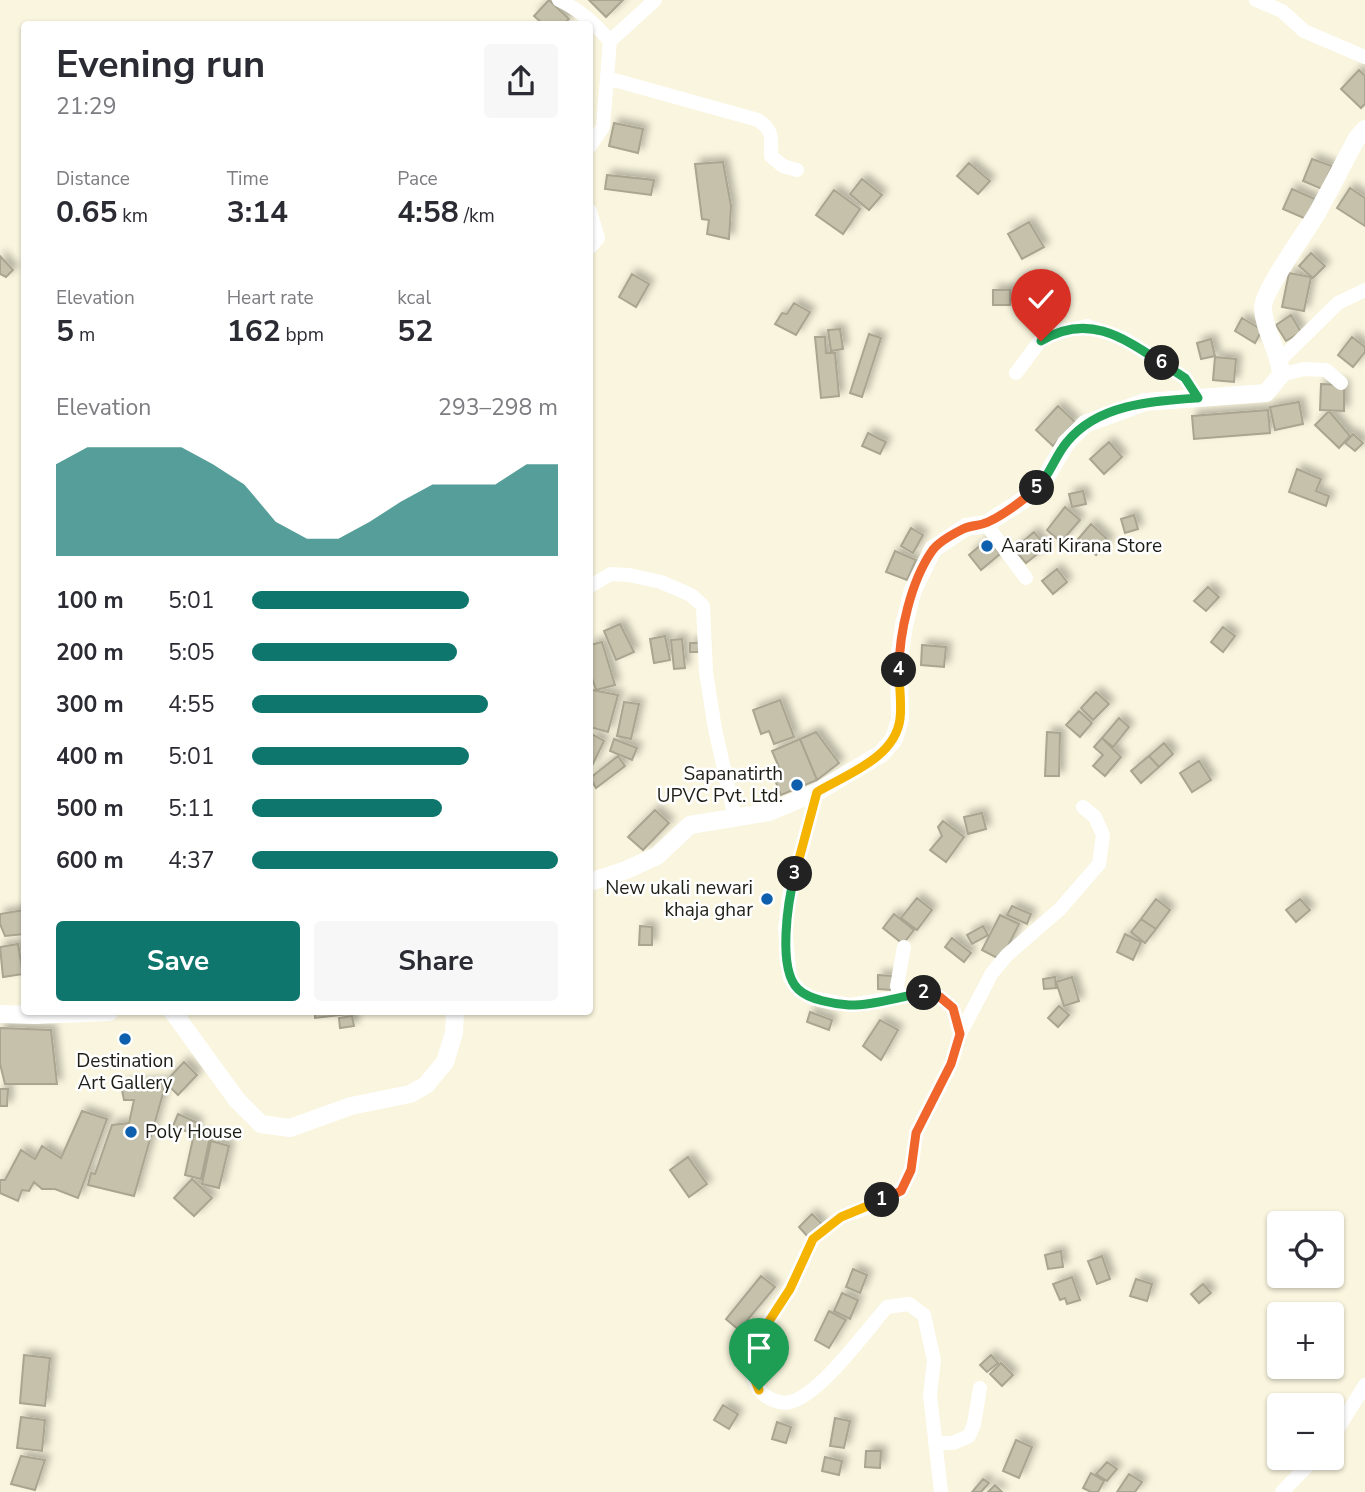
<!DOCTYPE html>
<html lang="en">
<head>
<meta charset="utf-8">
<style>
	body { margin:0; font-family:"Nunito Sans",sans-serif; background:#f7f7f7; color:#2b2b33; height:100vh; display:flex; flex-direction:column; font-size:26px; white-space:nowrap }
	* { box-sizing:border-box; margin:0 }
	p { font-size:23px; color:#7c7c81 }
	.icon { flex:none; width:38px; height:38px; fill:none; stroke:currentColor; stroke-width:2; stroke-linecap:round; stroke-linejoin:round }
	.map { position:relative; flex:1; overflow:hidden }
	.details { position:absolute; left:21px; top:21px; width:572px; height:994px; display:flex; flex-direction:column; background:#fff; border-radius:7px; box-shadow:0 2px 5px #0004 }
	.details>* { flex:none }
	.buttons { position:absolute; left:1267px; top:1211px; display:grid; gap:14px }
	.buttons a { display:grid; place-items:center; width:77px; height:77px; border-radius:7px; background:#fff; box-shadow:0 2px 5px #0004; font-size:35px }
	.pin { position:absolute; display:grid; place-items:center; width:60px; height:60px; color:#fff; margin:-72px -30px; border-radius:50% 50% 50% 0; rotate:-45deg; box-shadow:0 0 7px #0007 }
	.pin .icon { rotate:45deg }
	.km { position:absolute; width:35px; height:35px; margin:-18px; border-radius:50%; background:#222; color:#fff; font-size:19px; line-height:35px; text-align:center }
	.round { display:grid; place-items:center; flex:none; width:74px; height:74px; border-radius:7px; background:#f7f7f7 }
	.summary { display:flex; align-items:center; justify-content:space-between; height:119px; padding:0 35px }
	h1 { font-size:38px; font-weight:700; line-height:52px }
	.metrics { display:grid; grid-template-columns:repeat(3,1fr); gap:10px; height:119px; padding:7px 35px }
	.metrics div { display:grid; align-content:center }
	.metrics b { font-size:30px; font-weight:700 }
	.metrics small { font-size:19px; font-weight:400 }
	.metrics p { font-size:19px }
	.chart { height:196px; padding:14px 35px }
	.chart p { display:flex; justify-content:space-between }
	.chart svg { width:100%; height:126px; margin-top:7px; fill:#0f766e; opacity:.7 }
	.action { display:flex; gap:14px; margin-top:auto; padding:14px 35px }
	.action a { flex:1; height:80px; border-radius:7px; background:#0f766e; color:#fff; font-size:28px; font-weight:700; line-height:80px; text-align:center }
	.action a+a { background:#f7f7f7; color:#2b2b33 }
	ul { padding:0 35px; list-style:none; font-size:23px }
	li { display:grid; grid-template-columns:112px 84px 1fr; align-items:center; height:52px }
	li i { height:18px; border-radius:9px; background:#0f766e }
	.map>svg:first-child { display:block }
	.building { fill:#c5c1ab; stroke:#a9a590; stroke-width:2; filter:url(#shadow) }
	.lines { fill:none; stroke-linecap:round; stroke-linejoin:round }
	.minor { stroke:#fff; stroke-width:14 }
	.tertiary { stroke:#fff; stroke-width:18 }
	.split-1-casing { stroke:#fff; stroke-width:14 }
	.split-2-casing { stroke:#fff; stroke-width:14 }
	.split-3-casing { stroke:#fff; stroke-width:14 }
	.split-4-casing { stroke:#fff; stroke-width:14 }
	.split-5-casing { stroke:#fff; stroke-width:14 }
	.split-6-casing { stroke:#fff; stroke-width:14 }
	.split-7-casing { stroke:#fff; stroke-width:14 }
	.split-1 { stroke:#f5b400; stroke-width:9 }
	.split-2 { stroke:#f0652b; stroke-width:9 }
	.split-3 { stroke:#22a559; stroke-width:9 }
	.split-4 { stroke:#f5b400; stroke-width:9 }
	.split-5 { stroke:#f0652b; stroke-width:9 }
	.split-6 { stroke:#22a559; stroke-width:9 }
	.split-7 { stroke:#22a559; stroke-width:9 }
	.poi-dot { fill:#0e5fad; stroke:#fff; stroke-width:2.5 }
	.labels { text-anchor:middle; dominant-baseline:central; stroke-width:5; stroke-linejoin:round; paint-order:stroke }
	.poi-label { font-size:19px; fill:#1f1e16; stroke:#fff; text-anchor:start }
</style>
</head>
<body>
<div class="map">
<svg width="1365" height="1492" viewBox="0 0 1365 1492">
	<defs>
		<filter id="shadow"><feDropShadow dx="5" dy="-5" stdDeviation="3.5" flood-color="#0004"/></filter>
	</defs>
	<rect width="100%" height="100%" fill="#f9f5de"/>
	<!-- building -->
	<path class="building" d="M549,0L569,19L564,24H543L534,16Z
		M589,0H623L606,17Z
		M1359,70L1365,76V104L1361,108L1341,89Z
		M614,123L643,129L638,153L609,146Z
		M1312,159L1332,166L1322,189L1303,181Z
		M723,162L731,206L729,239L707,234L709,220L702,219L695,164Z
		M969,163L990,181L978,194L957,176Z
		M607,175L654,180L651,195L605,189Z
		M862,179L882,195L869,210L850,194Z
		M1350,188L1365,198V226L1337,208Z
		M1292,189L1315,199L1306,219L1283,209Z
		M834,190L860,209L843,234L816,215Z
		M1029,222L1044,247L1022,259L1008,234Z
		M1311,253L1325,266L1313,278L1299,266Z
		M0,256L13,270L6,277L0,274Z
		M1289,273L1311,277L1304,311L1282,307Z
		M632,274L649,284L636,307L619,297Z
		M993,290H1010V305H993Z
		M794,303L810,312L796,335L775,324L782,313L787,314Z
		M1291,315L1301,332L1286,341L1276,325Z
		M1242,318L1262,330L1255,343L1235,331Z
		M840,329L843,349L831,351L828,330Z
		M869,334L881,338L862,397L850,393Z
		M815,337H825L826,353H835L839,396L821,398Z
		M1352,337L1365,347V352L1353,367L1338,355Z
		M1211,339L1215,356L1201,359L1197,343Z
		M1215,357L1236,359L1234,382L1213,380Z
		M1321,384L1344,385V411L1320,410Z
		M1299,402L1303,424L1275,430L1270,407Z
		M1058,406L1075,422L1053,446L1036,430Z
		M1268,410L1270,433L1194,439L1192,416Z
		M1329,411L1350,436L1339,448L1315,425Z
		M868,433L886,442L880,454L862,446Z
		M1353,434L1363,443L1355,451L1345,443Z
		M1109,442L1122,457L1104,474L1090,459Z
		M1297,469L1321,479L1316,491L1329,496L1326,506L1289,492Z
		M1083,491L1086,504L1072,507L1069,494Z
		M1065,507L1080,520L1061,542L1047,530Z
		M1134,515L1138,529L1125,533L1121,519Z
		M1091,524L1109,541L1096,555L1078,539Z
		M911,528L923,535L913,553L901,546Z
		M1034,532L1046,547L1026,563L1014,549Z
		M988,539L1000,554L981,570L969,555Z
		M895,551L916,560L907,580L886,572Z
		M1057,569L1067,582L1053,594L1042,581Z
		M1208,587L1219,597L1206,611L1194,601Z
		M620,624L634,652L616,660L604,631Z
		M1223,627L1235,636L1223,652L1211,642Z
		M665,636L670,660L654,663L650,639Z
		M682,639L685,668L674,669L671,640Z
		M602,642L615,685L596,690L590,672V645Z
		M690,643H700V652H690Z
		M922,645L946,647L944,667L921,665Z
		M592,690L618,695L608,732L590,727V700Z
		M1096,692L1109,704L1093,720L1081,708Z
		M780,700L794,737L774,744L769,731L761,734L753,710Z
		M624,702L639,704L631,739L617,736Z
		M1079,711L1092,723L1080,737L1066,725Z
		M1119,718L1129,727L1113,747L1102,738Z
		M816,732L839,763L817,780L800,739Z
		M1047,732L1060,733L1059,776H1045Z
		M590,733L604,741L590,770Z
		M1102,738L1121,757L1105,776L1093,766L1103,755L1094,747Z
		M614,739L637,748L632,760L610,751Z
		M800,739L817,780L781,795L773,775L781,772L772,751Z
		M1164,743L1173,754L1159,767L1149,756Z
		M618,756L625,766L596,788L590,778Z
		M1149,756L1159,767L1141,783L1131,771Z
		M1199,761L1211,780L1192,792L1180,773Z
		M655,810L669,823L643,850L628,837Z
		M982,813L986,829L968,834L964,817Z
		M943,821L964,837L946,862L930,850L942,836L938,827Z
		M917,898L932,910L917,930L901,918Z
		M1156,899L1170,910L1156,929L1141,919Z
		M1300,899L1310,910L1296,922L1286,910Z
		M1012,906L1031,914L1027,924L1007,915Z
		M24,910V934L5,936L0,924V914Z
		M894,914L914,930L903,944L883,928Z
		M1000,915L1019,924L1001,960L982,950Z
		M1141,919L1156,929L1145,943L1131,932Z
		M640,926L652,927V945H639Z
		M983,926L988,935L972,944L967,935Z
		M1125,934L1141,942L1133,960L1117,952Z
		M952,938L971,953L964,962L945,947Z
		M18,944L23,974L3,977L0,947Z
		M878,975L892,976V990L878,989Z
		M1055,977L1056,988L1044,989L1043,979Z
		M1072,977L1079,1001L1064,1006L1056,982Z
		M1059,1006L1069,1015L1058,1027L1048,1018Z
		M315,1012H349L350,1014L315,1018Z
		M810,1012L832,1020L829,1030L807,1022Z
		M352,1016L354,1026L340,1028L339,1018Z
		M880,1020L898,1030L881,1060L863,1046Z
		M0,1028L51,1030L57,1084H5L0,1064Z
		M184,1062L197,1075L178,1095L165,1082Z
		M162,1082L164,1090L134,1196L88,1185L91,1173L95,1174L112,1125L129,1123L134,1100H124L121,1085Z
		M0,1089H8L7,1106H0Z
		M82,1111L107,1119L78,1198L55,1189H42L34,1182L29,1191L22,1190L18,1201L0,1193V1180H5L21,1150L35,1159L42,1146L61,1158Z
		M178,1114L198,1123L193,1134L173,1126Z
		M194,1134L210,1137L201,1179L185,1175Z
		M211,1141L229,1146L219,1188L202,1184Z
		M688,1157L707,1184L689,1197L670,1170Z
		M192,1179L212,1198L194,1216L174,1198Z
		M812,1214L823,1225L809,1238L799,1227Z
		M1061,1251L1063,1267L1048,1269L1045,1255Z
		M1102,1256L1110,1279L1097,1284L1088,1261Z
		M853,1269L867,1275L860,1293L846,1287Z
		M761,1276L775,1287L739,1330L726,1319Z
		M1072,1277L1080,1300L1067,1304L1065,1298L1060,1300L1053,1284Z
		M1136,1279L1152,1284L1147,1301L1130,1296Z
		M1203,1284L1211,1293L1199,1303L1191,1294Z
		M842,1293L858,1300L850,1319L834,1311Z
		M829,1311L846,1320L829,1348L815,1340Z
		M24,1355L50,1358L45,1406L20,1403Z
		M991,1355L998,1363L987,1372L980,1365Z
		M1001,1363L1013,1375L1002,1386L990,1374Z
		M723,1405L738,1414L729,1429L714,1420Z
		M21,1417L45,1420L42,1451L17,1448Z
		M835,1418L850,1421L844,1448L830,1446Z
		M777,1422L791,1427L786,1443L772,1439Z
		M1016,1440L1032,1447L1019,1478L1003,1471Z
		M866,1451H881L880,1468L865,1467Z
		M21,1456L45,1460L35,1490L11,1484Z
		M825,1457L842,1461L839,1475L822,1471Z
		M1107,1462L1117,1469L1107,1481L1096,1474Z
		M1091,1473L1104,1481L1098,1492H1091L1083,1488Z
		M1129,1474L1142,1482L1135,1492H1117Z
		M983,1479L989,1483L981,1492H972Z
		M995,1485L1002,1492H988Z"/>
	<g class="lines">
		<!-- minor -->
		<path class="minor" d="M559,0C580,10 594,23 610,41
			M1256,0L1282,11L1304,31L1365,57
			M607,78L758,120C774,131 771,138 771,156L783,166L797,170
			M590,146L603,127L610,41L655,0
			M590,211L598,238L590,247
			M1281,359L1338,303L1365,290
			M1016,373L1040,341L1056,332L1087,326L1123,338L1156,359L1185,378L1198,398
			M1281,375L1304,369L1326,370L1341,383
			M986,524L1026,578
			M590,586L611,574L629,575L661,582L691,595L703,606L706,672L715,729L735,818
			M817,792L789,896L785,928L790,978L799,990L812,998L850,1005L924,993L940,997L953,1008L960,1034L951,1064L916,1133L911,1170L901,1190L870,1207L841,1217L813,1239L790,1289L760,1335L749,1366C752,1373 755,1385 760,1391C766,1398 781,1405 790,1402C820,1395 865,1332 887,1307L909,1304L924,1315L934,1360L930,1395L941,1492
			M900,997L897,986L904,947
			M960,1034L992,973L1007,955L1060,909L1099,864L1103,835L1095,817L1083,807
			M1332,1438L1365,1385
			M935,1443H953L969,1436L974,1424L980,1388
			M1282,1492L1315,1458"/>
		<!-- tertiary -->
		<path class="tertiary" d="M590,882L626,870L657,856L690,825L769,812L817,792L881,754L894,739L900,719L899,660L904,625L913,590L933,549L966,527L986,524L1022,501L1043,482L1066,443L1085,424L1145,402L1266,393L1281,375C1280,351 1264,332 1263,308C1262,292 1306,232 1316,215C1330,190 1343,164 1357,138L1365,129
			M173,1012L237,1100L261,1124L290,1128L351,1106L410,1094L426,1085L445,1062L454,1033L455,1012
			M0,1014L35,1015L109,1012"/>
	</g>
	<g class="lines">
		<!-- split-1 casing -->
		<g class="split-1-casing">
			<path id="split-1" d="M759,1390L749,1366L760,1335L790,1289L813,1239L841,1217L882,1200"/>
		</g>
		<!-- split-2 casing -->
		<g class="split-2-casing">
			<path id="split-2" d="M882,1200L901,1191L911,1170L916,1133L951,1064L960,1034L953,1008L940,997L924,993"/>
		</g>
		<!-- split-3 casing -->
		<g class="split-3-casing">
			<path id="split-3" d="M795,874C788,900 777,969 798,989C809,1000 835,1004 849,1005C872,1006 901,996 924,993"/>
		</g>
		<!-- split-4 casing -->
		<g class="split-4-casing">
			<path id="split-4" d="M795,874L817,792C847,774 895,758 900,719C902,703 899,686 899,670"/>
		</g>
		<!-- split-5 casing -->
		<g class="split-5-casing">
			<path id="split-5" d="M899,670C899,633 911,581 932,551C938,542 953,534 963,529C971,525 980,526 988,522C1006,514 1022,501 1037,488"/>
		</g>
		<!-- split-6 casing -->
		<g class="split-6-casing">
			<path id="split-6" d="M1037,488C1050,475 1055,456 1067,442C1098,404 1152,401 1198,398L1185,378L1162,363"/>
		</g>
		<!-- split-7 casing -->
		<g class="split-7-casing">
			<path id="split-7" d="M1041,341C1087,313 1121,336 1162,363"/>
		</g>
		<!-- split-1 -->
		<use href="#split-1" class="split-1"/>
		<!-- split-2 -->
		<use href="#split-2" class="split-2"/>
		<!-- split-3 -->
		<use href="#split-3" class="split-3"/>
		<!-- split-4 -->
		<use href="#split-4" class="split-4"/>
		<!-- split-5 -->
		<use href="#split-5" class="split-5"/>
		<!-- split-6 -->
		<use href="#split-6" class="split-6"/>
		<!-- split-7 -->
		<use href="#split-7" class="split-7"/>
	</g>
	<!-- markers -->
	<g class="poi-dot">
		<circle cx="987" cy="546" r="7"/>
		<circle cx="797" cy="785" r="7"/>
		<circle cx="767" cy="899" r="7"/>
		<circle cx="125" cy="1039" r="7"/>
		<circle cx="131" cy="1132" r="7"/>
	</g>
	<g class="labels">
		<!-- poi labels -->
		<g class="poi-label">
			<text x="1001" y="546">Aarati Kirana Store</text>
			<text x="783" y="774" text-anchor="end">Sapanatirth<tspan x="783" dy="22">UPVC Pvt. Ltd.</tspan></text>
			<text x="753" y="888" text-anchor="end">New ukali newari<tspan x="753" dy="22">khaja ghar</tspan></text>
			<text x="125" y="1061" text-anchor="middle">Destination<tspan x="125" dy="22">Art Gallery</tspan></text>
			<text x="145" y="1132">Poly House</text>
		</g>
	</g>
</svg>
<div class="buttons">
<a><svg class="icon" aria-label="locate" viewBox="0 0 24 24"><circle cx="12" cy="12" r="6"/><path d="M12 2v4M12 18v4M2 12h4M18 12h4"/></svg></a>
<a>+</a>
<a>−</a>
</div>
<div class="pin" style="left:759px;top:1390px;background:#1e9e55"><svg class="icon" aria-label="arrive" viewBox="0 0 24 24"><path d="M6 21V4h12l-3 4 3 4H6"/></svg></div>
<div class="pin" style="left:1041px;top:341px;background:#d93025"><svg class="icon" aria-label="check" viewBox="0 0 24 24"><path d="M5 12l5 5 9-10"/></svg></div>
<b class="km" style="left:882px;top:1200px">1</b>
<b class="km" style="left:924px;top:993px">2</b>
<b class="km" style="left:795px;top:874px">3</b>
<b class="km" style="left:899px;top:670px">4</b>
<b class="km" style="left:1037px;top:488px">5</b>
<b class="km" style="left:1162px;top:363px">6</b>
<section class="details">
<div class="summary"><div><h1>Evening run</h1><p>21:29</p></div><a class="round"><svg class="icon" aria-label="share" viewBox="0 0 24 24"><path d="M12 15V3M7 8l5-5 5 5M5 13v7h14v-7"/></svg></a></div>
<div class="metrics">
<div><p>Distance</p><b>0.65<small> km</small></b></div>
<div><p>Time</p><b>3:14</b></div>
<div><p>Pace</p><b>4:58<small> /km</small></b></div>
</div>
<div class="metrics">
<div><p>Elevation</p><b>5<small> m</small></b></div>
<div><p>Heart rate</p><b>162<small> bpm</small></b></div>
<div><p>kcal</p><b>52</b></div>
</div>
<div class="chart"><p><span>Elevation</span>293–298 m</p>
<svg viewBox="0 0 160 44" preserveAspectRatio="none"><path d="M0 44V12L10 6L20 6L30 6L40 6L50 12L60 19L70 32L80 38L90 38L100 32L110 25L120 19L130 19L140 19L150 12L160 12V44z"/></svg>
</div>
<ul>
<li><b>100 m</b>5:01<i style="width:71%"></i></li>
<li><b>200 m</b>5:05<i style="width:67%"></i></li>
<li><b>300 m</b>4:55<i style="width:77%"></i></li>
<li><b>400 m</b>5:01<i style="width:71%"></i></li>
<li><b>500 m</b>5:11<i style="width:62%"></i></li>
<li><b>600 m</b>4:37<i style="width:100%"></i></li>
</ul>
<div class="action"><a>Save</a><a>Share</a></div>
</section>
</div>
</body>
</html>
